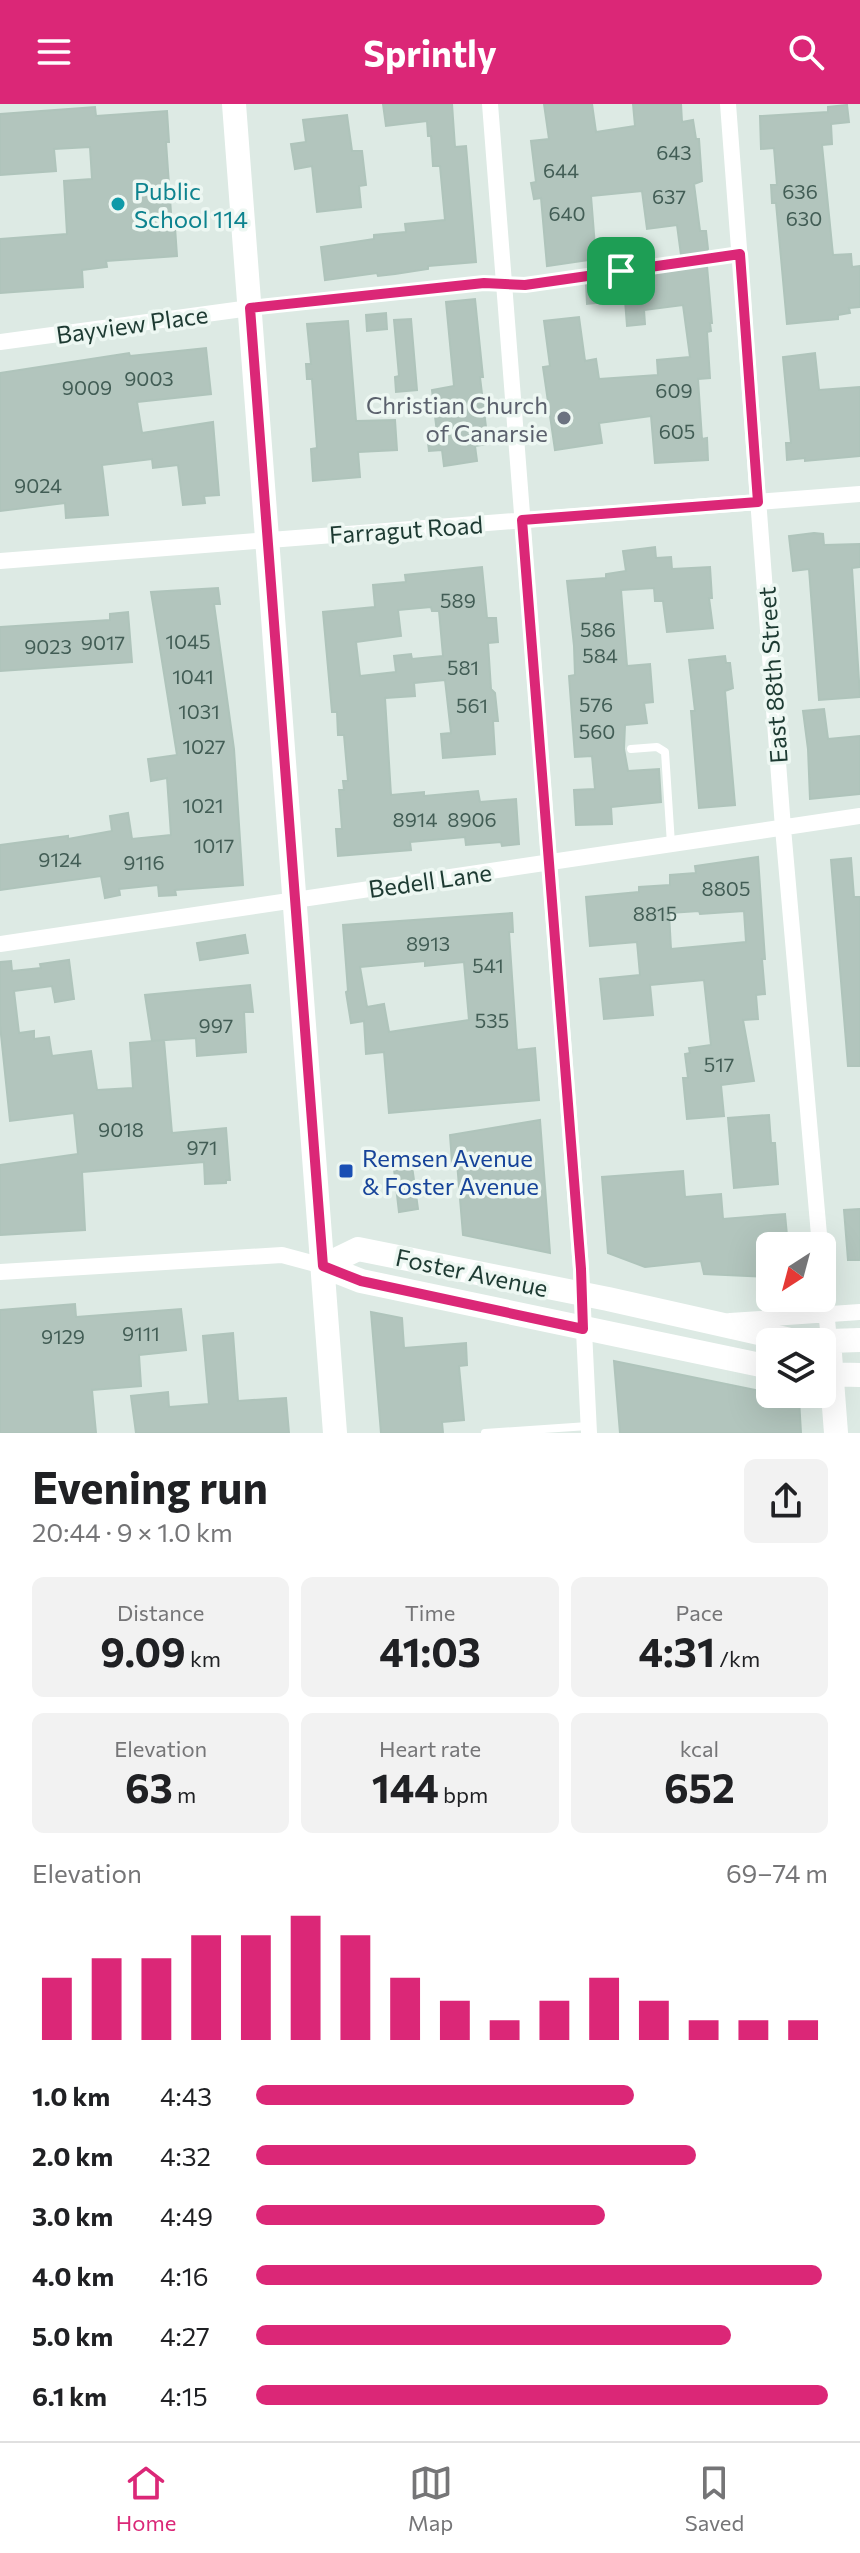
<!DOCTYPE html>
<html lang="en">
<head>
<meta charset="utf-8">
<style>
	body { margin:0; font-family:Commissioner,sans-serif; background:#f2f2f2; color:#202124; height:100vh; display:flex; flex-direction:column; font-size:30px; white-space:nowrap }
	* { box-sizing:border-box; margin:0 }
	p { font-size:26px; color:#757577 }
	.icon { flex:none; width:44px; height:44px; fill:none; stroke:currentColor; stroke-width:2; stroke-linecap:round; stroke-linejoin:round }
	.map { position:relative; height:1329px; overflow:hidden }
	.sheet { display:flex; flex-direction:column; background:#fff; flex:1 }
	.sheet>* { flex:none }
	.needle { width:52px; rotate:216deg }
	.controls { position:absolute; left:756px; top:1128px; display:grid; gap:16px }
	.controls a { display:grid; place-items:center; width:80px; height:80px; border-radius:12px; background:#fff; box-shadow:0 8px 32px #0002; font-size:40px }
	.pin { position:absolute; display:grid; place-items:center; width:68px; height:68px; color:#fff; margin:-34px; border-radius:16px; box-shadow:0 4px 12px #0006 }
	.round { display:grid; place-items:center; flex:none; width:84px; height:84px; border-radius:12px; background:#f2f2f2 }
	.overview { display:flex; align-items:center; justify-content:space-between; height:136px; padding:0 32px }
	h1 { font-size:44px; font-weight:700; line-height:60px }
	.figures { display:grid; grid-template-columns:repeat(3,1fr); gap:12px; height:136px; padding:8px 32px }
	.figures div { display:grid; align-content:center; border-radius:12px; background:#f2f2f2; text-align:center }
	.figures b { font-size:40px; font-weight:700 }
	.figures small { font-size:22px; font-weight:400 }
	.figures p { font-size:22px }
	.chart { height:224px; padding:16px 32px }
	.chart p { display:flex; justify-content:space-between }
	.chart svg { width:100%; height:144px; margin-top:8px; stroke:#db2777; stroke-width:6 }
	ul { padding:0 32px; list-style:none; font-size:26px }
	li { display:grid; grid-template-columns:128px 96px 1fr; align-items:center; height:60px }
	li i { height:20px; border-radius:10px; background:#db2777 }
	header { display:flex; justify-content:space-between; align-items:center; height:104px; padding:0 32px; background:#db2777; color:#fff; font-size:36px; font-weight:700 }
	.menu { display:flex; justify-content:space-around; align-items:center; height:112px; border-top:2px solid #e0e0e0; background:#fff; font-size:22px; color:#757577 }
	.menu a { display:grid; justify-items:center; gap:4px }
	.menu .selected { color:#db2777 }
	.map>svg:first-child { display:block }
	.building { fill:#b2c5bd; stroke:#afc4bb; stroke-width:2; fill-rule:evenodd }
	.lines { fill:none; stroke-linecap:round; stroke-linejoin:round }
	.lane { stroke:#fff; stroke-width:8 }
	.street { stroke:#fff; stroke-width:16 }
	.secondary { stroke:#fff; stroke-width:24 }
	.route-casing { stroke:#fff; stroke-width:16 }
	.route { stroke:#db2777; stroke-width:10 }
	.culture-dot { fill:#0f9aa8; stroke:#edf7f2; stroke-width:3 }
	.worship-dot { fill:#6b7280; stroke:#edf7f2; stroke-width:3 }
	.transit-dot { fill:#1a4fb4; stroke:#edf7f2; stroke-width:3 }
	.labels { text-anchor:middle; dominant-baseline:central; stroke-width:7; stroke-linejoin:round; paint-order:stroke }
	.number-label { font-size:20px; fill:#425d55 }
	.culture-label { font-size:24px; fill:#0d838f; stroke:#edf7f2; text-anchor:start }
	.street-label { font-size:24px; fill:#1d3a32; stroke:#edf7f2 }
	.worship-label { font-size:24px; fill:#5b616d; stroke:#edf7f2; text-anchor:end }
	.transit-label { font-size:24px; fill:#164399; stroke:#edf7f2; text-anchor:start }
</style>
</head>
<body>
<header><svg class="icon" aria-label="menu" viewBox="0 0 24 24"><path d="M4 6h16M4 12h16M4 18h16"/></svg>Sprintly<svg class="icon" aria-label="search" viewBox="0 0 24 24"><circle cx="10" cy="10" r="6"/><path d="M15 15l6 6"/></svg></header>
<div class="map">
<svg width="860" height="1329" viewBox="0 0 860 1329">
	<rect width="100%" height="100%" fill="#ddeae4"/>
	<!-- building -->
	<path class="building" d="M383,0H452L455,43L466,42L476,158L428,162V165L395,170L378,172L377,169L325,176L321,143L374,135V131L406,128L405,120L445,116L440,62H433L431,32H428L427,17L386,22Z
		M544,0H592L596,28L635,22L633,0H681L682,18L693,16L696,35H699L702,77L694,80L700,127H706L708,145L706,148L681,151L677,121L647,125L642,87L591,92L596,155L547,162L541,94L534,95L531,79L536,78L531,37L549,35Z
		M847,1L849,18L831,20L832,40L822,41L833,151L851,150L852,163L860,162V203L849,204L850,209L838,211V215L787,220L776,99H772L771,81H777L774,44L761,45L760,12L828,8V3Z
		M95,3L96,12L167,7L169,38H166L172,123H175L177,152L106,157L107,163L82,166L83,183L0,189V135L67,130L64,77L92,75L90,43L54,45L56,67L0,71V10Z
		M347,11L352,47H362L366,81L359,82L361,103L317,108L312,62L295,65L291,40L306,38L303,16Z
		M707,162L712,219H710L711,227L707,228L710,274L698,275L702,335L707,334L708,356L655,359L651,312L599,319L602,339L555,346L543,263L550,262L544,217L579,213L585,257L596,255L599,275L658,271L657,256L690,253L683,201L644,206L645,220L627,222L625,196L587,200L586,179Z
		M475,195L483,273H480L488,340L475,342L477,357L444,362L442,346L429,347L427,330L437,329L432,286L454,282L446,198Z
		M386,209L387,225L367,227L366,211Z
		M411,215L417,286L396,288L395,273L399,272L394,216Z
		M348,217L356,317L395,316L397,346L358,348L360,373L313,377L311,345L317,344L312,275H307L306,260H311L307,220Z
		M206,244L211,290L137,298L142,329L213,318L219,391L204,392L205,399L183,401L178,361L153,364L152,355L102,361L108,411L66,414L65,399L0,407V269L129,249L130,252Z
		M815,249L819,286L860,283V352L805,357V354L787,356L786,339H791L783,253Z
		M814,429L823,430L824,441L860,440V463L852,464L860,593L819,596L809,465L793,467L789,432Z
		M655,443L656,454L671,453L672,465L710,463L712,494H709L713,524L667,528L663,497H655L654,484L621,486L627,562L650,560L653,598L644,599L647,619L625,621L624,645L628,667L659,665L661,698L611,703L612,720L576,721L574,686L595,685L592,652L575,653L569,572L575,571L574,542L567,477L606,474V470L626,467L623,447Z
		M482,463L487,514H496L498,538L488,539L491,585L495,589L498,617H493L495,650L443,654L441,630L451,629L445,576L414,579L415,592L385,594L391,691L424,688V692L478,687L480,698L516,695L519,740L502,742L501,738L466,741L465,733L410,738L411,746L338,752L336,725H342L339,686H344L343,677H348L344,631H338L337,608H332L323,508L375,503L373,481L406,478L405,471ZM431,503L432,507H439L443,552L412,555L411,550L394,552L396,568L360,572L356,538L401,532L398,506Z
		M218,484L220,500H214L234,645L243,781L175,786L176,791L159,792L158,781L119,785L120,791L105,794L101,772L0,786V741L68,732V735L112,727L110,712L128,709L132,735L171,731L167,674L151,677L148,655L177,651L151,488Z
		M128,508L132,558L0,567V523L110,516V510Z
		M725,552L726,559H730L733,584L725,587L735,701L699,704L691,607H695L689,556Z
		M824,605L828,635L860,632V690L810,695L808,645L803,607Z
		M758,753L765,855H762L765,890L756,891L758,915L743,916L754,977L721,981L724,1012L687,1015L683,974H688L685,950L690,949L689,944L711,941L704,876L650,881L653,911L604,915L600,875L640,871L637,838L590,842L586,793L639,788V783L670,781V771L696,769L695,762ZM699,807L700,810L744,807L746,838L671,845L669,809Z
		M851,754L854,793H860V962H848L831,756Z
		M512,809L513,828H509L517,946L535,944L539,996L389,1009L384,948L366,950L364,917L351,919L346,888L348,887L343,821ZM425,857V862L464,858L469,916L389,928L384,900L367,903L360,863Z
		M245,831L248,849L200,856L197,839Z
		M69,856L74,895L55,898L52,882L14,887L19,929L34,927V935L49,933L52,952L91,947L97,986L133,984L130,939L164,936L172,1029L226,1024L230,1076H226V1079L205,1080L204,1058L82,1068L85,1126L0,1131V1061L78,1050L74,1009L10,1017L0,921V858L11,857L12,867L41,864L40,860Z
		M250,881L253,908H244L246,948L197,952L196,934L152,937L145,891Z
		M769,1011L771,1039H775L778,1080L734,1084L728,1014Z
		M540,1016L550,1149L463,1131L457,1058H452L450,1031Z
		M412,1062L418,1105L399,1108L394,1065Z
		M683,1067L685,1093L721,1090L723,1115L785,1110L788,1142H770V1173L704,1170L701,1157L645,1163L608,1149L602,1073Z
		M860,1105V1156H848L844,1106Z
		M75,1200L76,1213L181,1205L186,1246L139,1251L141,1282L92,1286L96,1329H0V1206Z
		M371,1208L402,1214L404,1244L466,1239L467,1261L459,1262L464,1316L442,1318L443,1329H381Z
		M233,1229L238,1297L286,1294L289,1329H136L131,1292L168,1288L169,1303L209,1300L203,1232Z
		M614,1257L799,1295L801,1329H620Z"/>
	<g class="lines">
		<!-- lane -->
		<path class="lane" d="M252,204L484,179L525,181L739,150
			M631,645L657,643L665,648L671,740
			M485,1329L588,1322"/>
		<!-- street -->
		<path class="street" d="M490,0L581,1165L589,1329
			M728,0L783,724L820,1142
			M0,238L250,204
			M0,457L860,390
			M0,840L860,712
			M822,1162L829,1237
			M0,1168L282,1151L323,1162
			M730,1217L860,1208"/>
		<!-- secondary -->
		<path class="secondary" d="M234,0L335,1329
			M323,1162L358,1145L608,1195L799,1238L860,1236
			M323,1162L361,1177L770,1263
			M829,1237L836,1329
			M822,1270L860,1271"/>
	</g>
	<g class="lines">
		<!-- route casing -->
		<g class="route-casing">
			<path id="route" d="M740,150L758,398L522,416L581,1165L583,1225L361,1177L323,1162L250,204L484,179L525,181Z"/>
		</g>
		<!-- route -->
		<use href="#route" class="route"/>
	</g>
	<!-- markers -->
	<circle class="culture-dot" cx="118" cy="100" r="8"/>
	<circle class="worship-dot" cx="564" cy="314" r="8"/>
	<rect class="transit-dot" x="338" y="1059" width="16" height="16" rx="4"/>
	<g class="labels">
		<!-- number labels -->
		<g class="number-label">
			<text x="674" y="48">643</text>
			<text x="561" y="66">644</text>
			<text x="800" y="87">636</text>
			<text x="669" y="92">637</text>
			<text x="567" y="109">640</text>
			<text x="804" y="114">630</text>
			<text x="149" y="274">9003</text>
			<text x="87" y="283">9009</text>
			<text x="674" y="286">609</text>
			<text x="677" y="327">605</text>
			<text x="38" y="381">9024</text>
			<text x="458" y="496">589</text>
			<text x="598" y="525">586</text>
			<text x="188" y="537">1045</text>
			<text x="103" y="538">9017</text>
			<text x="48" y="542">9023</text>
			<text x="600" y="551">584</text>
			<text x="463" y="563">581</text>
			<text x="193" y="572">1041</text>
			<text x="596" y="600">576</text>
			<text x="472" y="601">561</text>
			<text x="199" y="607">1031</text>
			<text x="597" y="627">560</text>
			<text x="204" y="642">1027</text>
			<text x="203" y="701">1021</text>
			<text x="415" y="715">8914</text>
			<text x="472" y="715">8906</text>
			<text x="214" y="741">1017</text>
			<text x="60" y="755">9124</text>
			<text x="144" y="758">9116</text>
			<text x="726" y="784">8805</text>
			<text x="655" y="809">8815</text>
			<text x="428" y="839">8913</text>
			<text x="488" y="861">541</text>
			<text x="492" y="916">535</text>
			<text x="216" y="921">997</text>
			<text x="719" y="960">517</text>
			<text x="121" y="1025">9018</text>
			<text x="202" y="1043">971</text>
			<text x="141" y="1229">9111</text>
			<text x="63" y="1232">9129</text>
		</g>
		<!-- culture labels -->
		<g class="culture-label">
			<text x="134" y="86">Public<tspan x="134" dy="28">School 114</tspan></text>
		</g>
		<!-- street labels -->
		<g class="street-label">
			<text transform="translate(132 220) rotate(-8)">Bayview Place</text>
			<text transform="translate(406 425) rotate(-4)">Farragut Road</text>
			<text transform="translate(772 571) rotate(-94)">East 88th Street</text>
			<text transform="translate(430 776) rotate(-8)">Bedell Lane</text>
			<text transform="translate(472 1168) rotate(12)">Foster Avenue</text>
		</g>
		<!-- worship labels -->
		<g class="worship-label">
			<text x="548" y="300">Christian Church<tspan x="548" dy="28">of Canarsie</tspan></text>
		</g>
		<!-- transit labels -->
		<g class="transit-label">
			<text x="362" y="1053">Remsen Avenue<tspan x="362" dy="28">&amp; Foster Avenue</tspan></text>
		</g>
	</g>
</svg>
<div class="controls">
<a><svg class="needle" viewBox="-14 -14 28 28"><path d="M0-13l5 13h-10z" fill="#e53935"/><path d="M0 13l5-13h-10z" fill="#757577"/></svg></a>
<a><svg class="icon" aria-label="layers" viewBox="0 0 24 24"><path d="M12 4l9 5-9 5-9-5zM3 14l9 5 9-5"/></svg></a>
</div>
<div class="pin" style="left:621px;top:167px;background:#1e9e55"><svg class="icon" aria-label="arrive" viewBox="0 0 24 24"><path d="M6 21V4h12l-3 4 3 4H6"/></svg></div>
</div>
<section class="sheet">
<div class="overview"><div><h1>Evening run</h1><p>20:44 · 9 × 1.0 km</p></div><a class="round"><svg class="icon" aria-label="share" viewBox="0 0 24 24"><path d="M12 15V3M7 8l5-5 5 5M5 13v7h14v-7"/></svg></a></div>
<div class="figures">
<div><p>Distance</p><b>9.09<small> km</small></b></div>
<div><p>Time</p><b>41:03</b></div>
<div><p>Pace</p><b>4:31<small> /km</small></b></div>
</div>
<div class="figures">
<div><p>Elevation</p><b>63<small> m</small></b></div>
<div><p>Heart rate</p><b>144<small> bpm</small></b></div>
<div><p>kcal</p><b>652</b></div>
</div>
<div class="chart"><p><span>Elevation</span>69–74 m</p>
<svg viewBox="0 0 160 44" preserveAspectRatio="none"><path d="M5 44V25M15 44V19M25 44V19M35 44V12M45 44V12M55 44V6M65 44V12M75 44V25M85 44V32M95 44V38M105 44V32M115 44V25M125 44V32M135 44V38M145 44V38M155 44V38"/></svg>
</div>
<ul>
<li><b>1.0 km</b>4:43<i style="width:66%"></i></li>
<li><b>2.0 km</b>4:32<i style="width:77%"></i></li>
<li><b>3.0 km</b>4:49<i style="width:61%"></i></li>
<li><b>4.0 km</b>4:16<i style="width:99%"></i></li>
<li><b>5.0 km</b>4:27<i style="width:83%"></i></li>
<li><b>6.1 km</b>4:15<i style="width:100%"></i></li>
</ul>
</section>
<nav class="menu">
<a class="selected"><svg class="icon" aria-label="home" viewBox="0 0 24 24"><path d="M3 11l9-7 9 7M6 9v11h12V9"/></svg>Home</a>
<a><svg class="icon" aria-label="map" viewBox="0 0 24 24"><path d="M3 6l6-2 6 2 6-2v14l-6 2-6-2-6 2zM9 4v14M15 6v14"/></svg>Map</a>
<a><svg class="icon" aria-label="saved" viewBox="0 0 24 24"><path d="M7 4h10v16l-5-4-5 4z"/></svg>Saved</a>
</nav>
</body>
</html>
